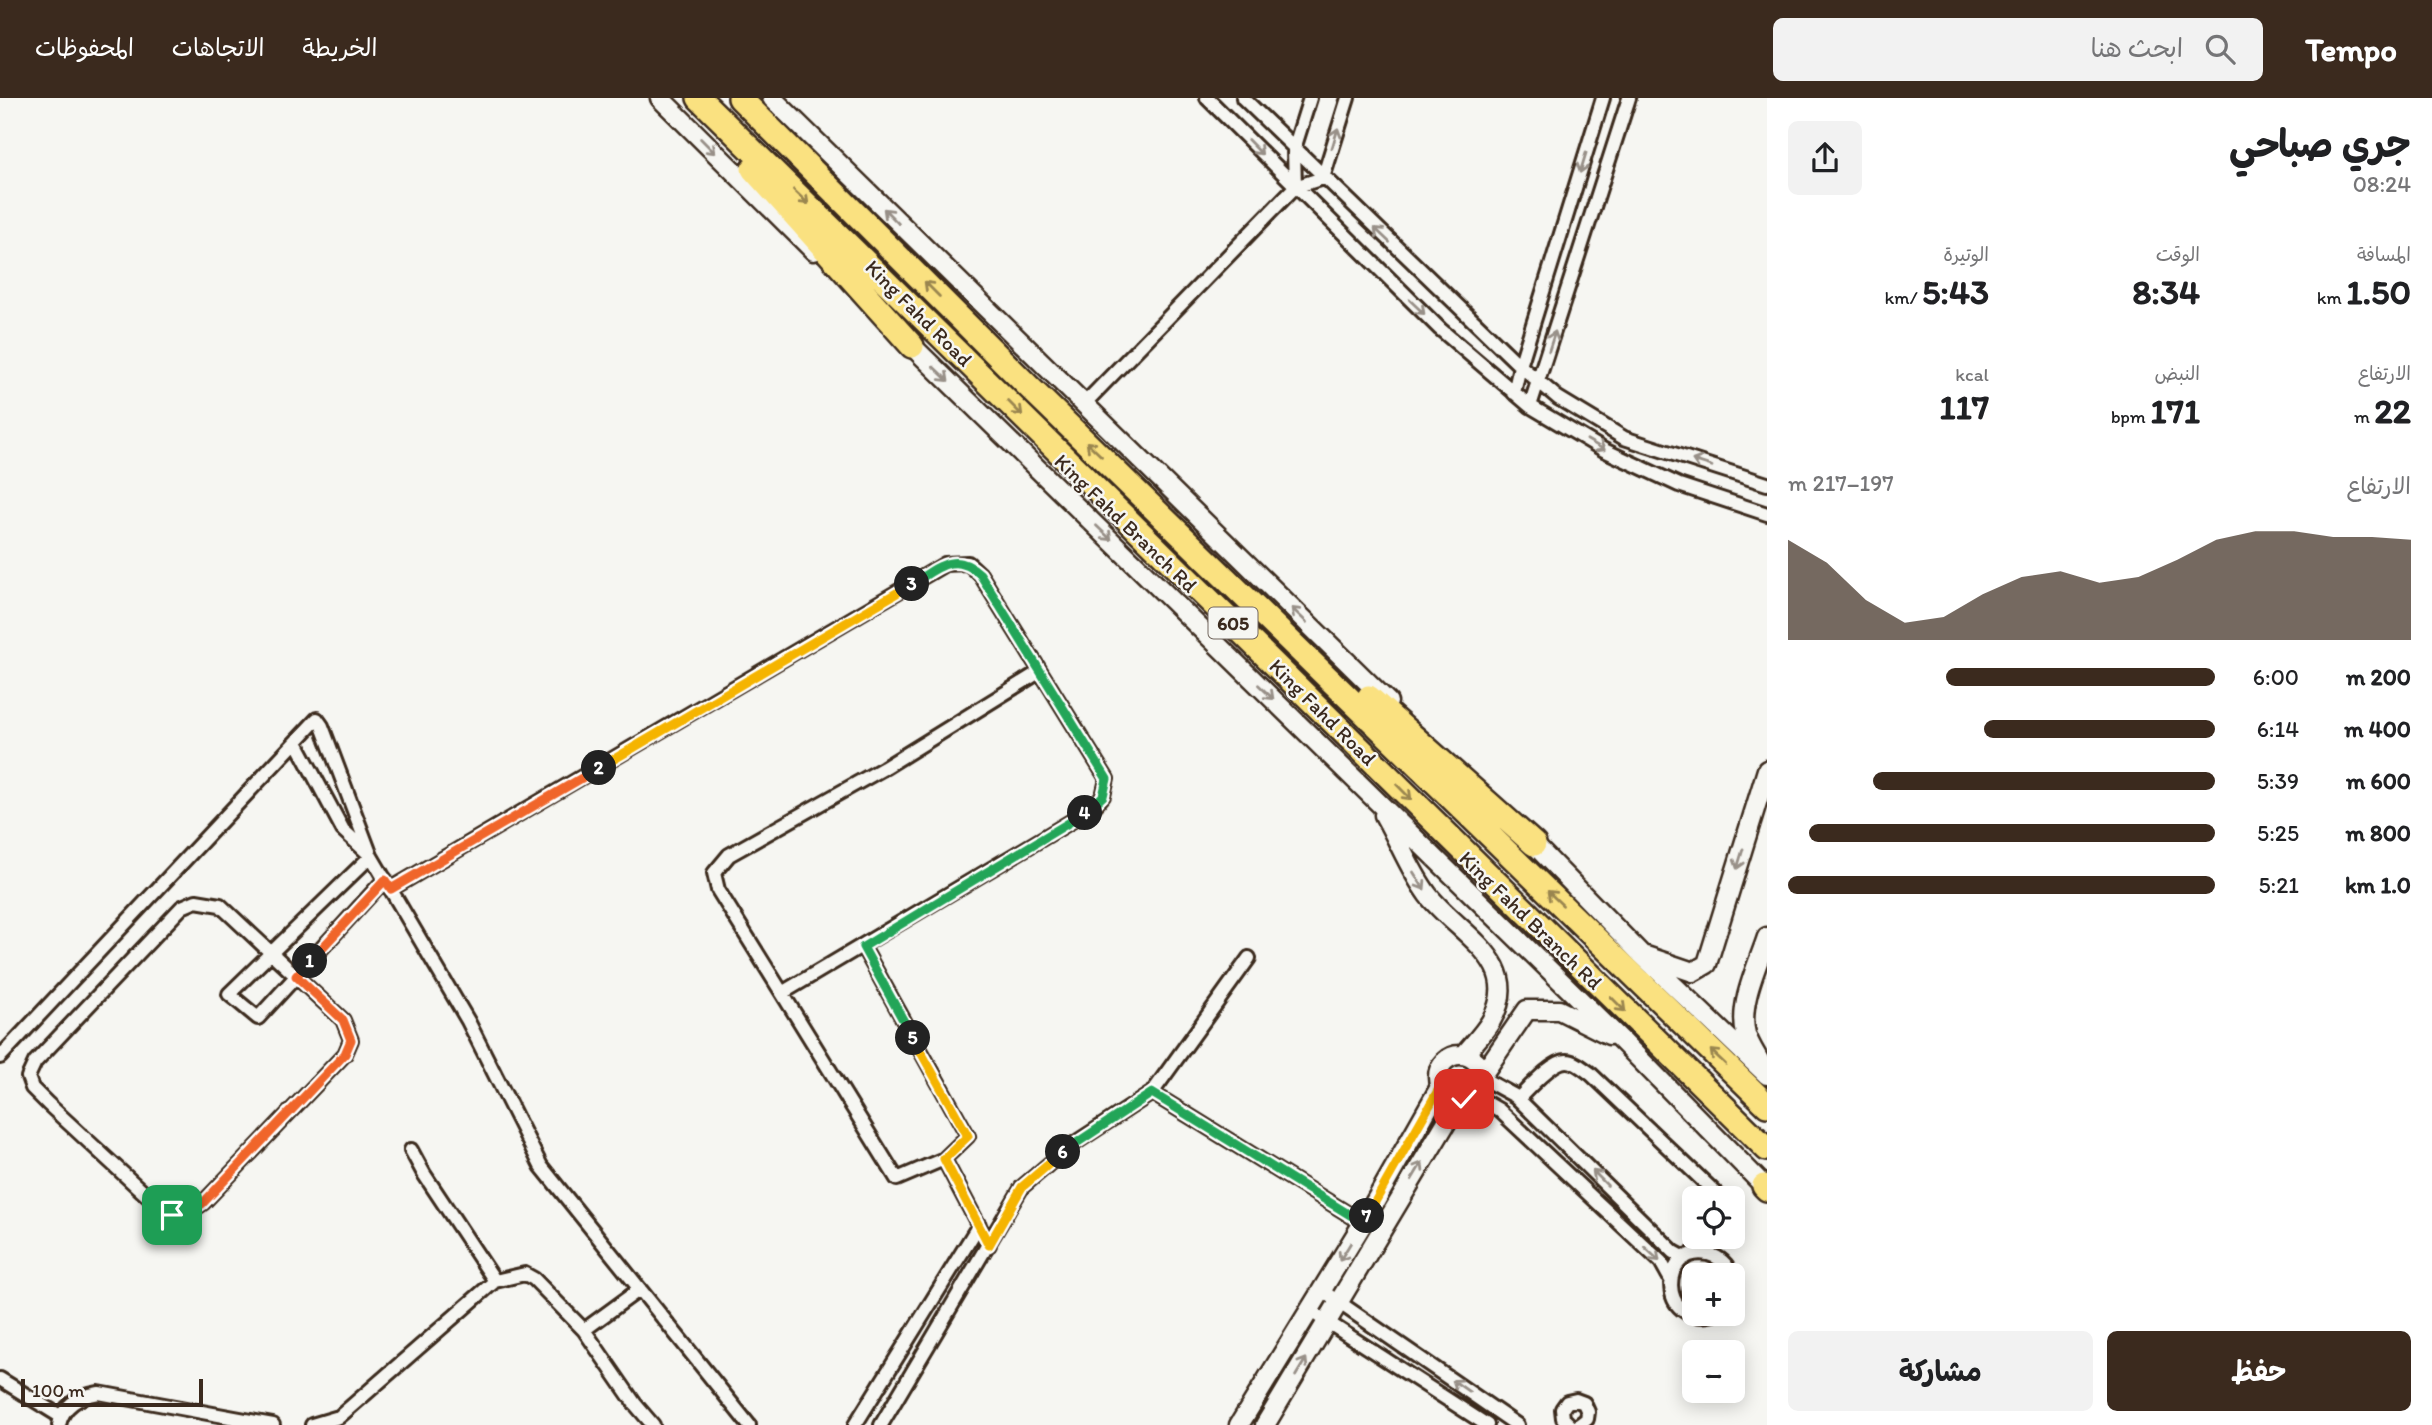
<!DOCTYPE html>
<html lang="ar">
<head>
<meta charset="utf-8">
<style>
	body { margin:0; font-family:Itim,"Playpen Sans Arabic",sans-serif; background:#f2f2f2; color:#202124; direction:rtl; height:100vh; display:flex; flex-direction:column; font-size:26px; white-space:nowrap }
	* { box-sizing:border-box; margin:0 }
	p { font-size:23px; color:#757577 }
	.icon { flex:none; width:38px; height:38px; fill:none; stroke:currentColor; stroke-width:2; stroke-linecap:round; stroke-linejoin:round }
	.map { position:relative; flex:1; overflow:hidden; direction:ltr }
	.side { display:flex; flex-direction:column; background:#fff; width:665px }
	.side>* { flex:none }
	.buttons { position:absolute; left:1682px; top:1088px; display:grid; gap:14px }
	.buttons a { display:grid; place-items:center; width:63px; height:63px; border-radius:10px; background:#fff; box-shadow:0 4px 18px #0003; font-size:35px }
	.scale { position:absolute; left:21px; bottom:18px; width:182px; box-sizing:border-box; padding-left:7px; border:4px solid #3b2a1e; border-top:0; font-size:19px; line-height:24px; white-space:nowrap; color:#3b2a1e; -webkit-text-stroke:5px #f6f6f2; paint-order:stroke }
	.pin { position:absolute; display:grid; place-items:center; width:60px; height:60px; color:#fff; margin:-30px; border-radius:14px; box-shadow:0 4px 10px #0006 }
	.km { position:absolute; width:35px; height:35px; margin:-18px; border-radius:50%; background:#222; color:#fff; font-size:19px; line-height:35px; text-align:center }
	.round { display:grid; place-items:center; flex:none; width:74px; height:74px; border-radius:10px; background:#f2f2f2 }
	.summary { display:flex; align-items:center; justify-content:space-between; height:119px; padding:0 21px }
	h1 { font-size:38px; font-weight:700; line-height:52px }
	.metrics { display:grid; grid-template-columns:repeat(3,1fr); gap:10px; height:119px; padding:7px 21px }
	.metrics div { display:grid; align-content:center }
	.metrics b { font-size:35px; font-weight:700 }
	.metrics small { font-size:19px; font-weight:400 }
	.metrics p { font-size:19px }
	.chart { height:196px; padding:14px 21px }
	.chart p { display:flex; justify-content:space-between }
	.chart svg { width:100%; height:126px; margin-top:7px; fill:#3b2a1e; opacity:.7 }
	.primary-button { display:flex; gap:14px; margin-top:auto; padding:14px 21px }
	.primary-button a { flex:1; height:80px; border-radius:10px; background:#3b2a1e; color:#fff; font-size:28px; font-weight:700; line-height:80px; text-align:center }
	.primary-button a+a { background:#f2f2f2; color:#202124 }
	ul { padding:0 21px; list-style:none; font-size:23px }
	li { display:grid; grid-template-columns:112px 84px 1fr; align-items:center; height:52px }
	li i { height:18px; border-radius:9px; background:#3b2a1e }
	header { display:flex; align-items:center; gap:42px; box-sizing:border-box; height:98px; padding:0 35px; background:#3b2a1e; color:#fff }
	header strong { font-size:33px }
	nav { display:flex; gap:38px; margin-inline-start:auto; font-size:24px }
	.search { width:490px; height:63px; background:#f2f2f2; display:flex; align-items:center; gap:18px; box-sizing:border-box; padding:0 24px; border-radius:10px; color:#757577; font-size:26px }
	main { display:flex; flex:1; min-height:0 }
	.map>svg:first-child { display:block }
	.lines { fill:none; stroke-linecap:round; stroke-linejoin:round }
	.street-casing { stroke:#3b2a1e; stroke-width:18 }
	.secondary-casing { stroke:#3b2a1e; stroke-width:23 }
	.highway-casing { stroke:#3b2a1e; stroke-width:28 }
	.street { stroke:#f6f6f2; stroke-width:12 }
	.secondary { stroke:#f6f6f2; stroke-width:18 }
	.highway { stroke:#fae180; stroke-width:23 }
	.oneway { stroke:#989088 }
	.oneway2 { stroke:#9a864f }
	.split-1-casing { stroke:#fff; stroke-width:14 }
	.split-2-casing { stroke:#fff; stroke-width:14 }
	.split-3-casing { stroke:#fff; stroke-width:14 }
	.split-4-casing { stroke:#fff; stroke-width:14 }
	.split-5-casing { stroke:#fff; stroke-width:14 }
	.split-6-casing { stroke:#fff; stroke-width:14 }
	.split-7-casing { stroke:#fff; stroke-width:14 }
	.split-8-casing { stroke:#fff; stroke-width:14 }
	.split-1 { stroke:#f0652b; stroke-width:9 }
	.split-2 { stroke:#f0652b; stroke-width:9 }
	.split-3 { stroke:#f5b400; stroke-width:9 }
	.split-4 { stroke:#22a559; stroke-width:9 }
	.split-5 { stroke:#22a559; stroke-width:9 }
	.split-6 { stroke:#f5b400; stroke-width:9 }
	.split-7 { stroke:#22a559; stroke-width:9 }
	.split-8 { stroke:#f5b400; stroke-width:9 }
	.labels { text-anchor:middle; dominant-baseline:central; stroke-width:5; stroke-linejoin:round; paint-order:stroke }
	.shield { fill:#f6f6f2; stroke:#73675e; stroke-width:2 }
	.shield-label { font-size:19px; font-weight:bold; fill:#3b2a1e }
	.street-label { font-size:21px; fill:#3b2a1e; stroke:#f6f6f2 }
</style>
</head>
<body>
<header>
<strong>Tempo</strong>
<div class="search"><svg class="icon" aria-label="search" viewBox="0 0 24 24"><circle cx="10" cy="10" r="6"/><path d="M15 15l6 6"/></svg>ابحث هنا</div>
<nav><a>الخريطة</a><a>الاتجاهات</a><a>المحفوظات</a></nav>
</header>
<main>
<section class="side">
<div class="summary"><div><h1>جري صباحي</h1><p>08:24</p></div><a class="round"><svg class="icon" aria-label="share" viewBox="0 0 24 24"><path d="M12 15V3M7 8l5-5 5 5M5 13v7h14v-7"/></svg></a></div>
<div class="metrics">
<div><p>المسافة</p><b>1.50<small> km</small></b></div>
<div><p>الوقت</p><b>8:34</b></div>
<div><p>الوتيرة</p><b>5:43<small> /km</small></b></div>
</div>
<div class="metrics">
<div><p>الارتفاع</p><b>22<small> m</small></b></div>
<div><p>النبض</p><b>171<small> bpm</small></b></div>
<div><p>kcal</p><b>117</b></div>
</div>
<div class="chart"><p><span>الارتفاع</span>197–217 m</p>
<svg viewBox="0 0 160 44" preserveAspectRatio="none"><path d="M0 44V9L10 17L20 30L30 38L40 36L50 28L60 22L70 20L80 24L90 22L100 16L110 9L120 6L130 6L140 8L150 8L160 9V44z"/></svg>
</div>
<ul>
<li><b>200 m</b>6:00<i style="width:63%"></i></li>
<li><b>400 m</b>6:14<i style="width:54%"></i></li>
<li><b>600 m</b>5:39<i style="width:80%"></i></li>
<li><b>800 m</b>5:25<i style="width:95%"></i></li>
<li><b>1.0 km</b>5:21<i style="width:100%"></i></li>
</ul>
<div class="primary-button"><a>حفظ</a><a>مشاركة</a></div>
</section>
<div class="map">
<svg width="1767" height="1327" viewBox="0 0 1767 1327">
	<rect width="100%" height="100%" fill="#f6f6f2"/>
	<filter id="ink" filterUnits="userSpaceOnUse"><feTurbulence type="fractalNoise" baseFrequency=".0143" numOctaves="2"/><feDisplacementMap in="SourceGraphic" scale="14" xChannelSelector="R" yChannelSelector="G"/><feConvolveMatrix kernelMatrix="1 2 1 2 8 2 1 2 1" color-interpolation-filters="sRGB"/></filter>
	<g filter="url(#ink)">
		<g class="lines">
			<!-- street casing -->
			<g class="street-casing">
				<path id="street" d="M1207,0L1440,231L1530,308L1604,352L1679,387L1767,416
					M1243,0L1517,265L1558,300L1624,340L1767,386
					M1295,89L1294,51L1310,0
					M1514,295L1520,268L1603,0
					M1083,307L1295,89L1323,80L1348,0
					M1530,308L1629,0
					M296,644L343,732L371,758L229,896L258,920L385,781
					M391,791L945,466L968,465L980,476L1107,681L1103,698L1092,711L782,895L897,1081L944,1061L989,1147
					M196,803L220,807L343,922L351,942L345,956L203,1105C182,1120 178,1121 157,1107L48,1006L32,990L28,979L35,964L182,809Z
					M863,849L968,1038L944,1061
					M782,895L718,792L714,775L729,757L884,670L1039,574
					M0,959L317,621L322,628L371,758L468,923L541,1068L749,1327
					M1482,980L1515,998L1674,1154L1685,1160
					M1152,995L1249,860
					M1473,997L1499,1012L1661,1164L1671,1182
					M1518,1001C1528,991 1553,962 1567,963C1575,963 1584,971 1591,976L1720,1099
					M411,1052L424,1076L495,1183
					M1732,1180V1193
					M1321,1192L1517,1327
					M1309,1212L1487,1327
					M1713,1216C1657,1230 1659,1146 1708,1156C1720,1159 1728,1167 1732,1178
					M584,1232L640,1191
					M0,1281L60,1318
					M59,1327C63,1306 80,1298 99,1295L273,1327
					M312,1327L339,1319L495,1183L525,1176L534,1181L584,1232L635,1306L653,1327
					M855,1327L979,1127
					M881,1327L1022,1089L1069,1049L1152,995L1363,1125
					M1570,1327L1563,1320L1562,1311L1567,1304L1576,1302L1584,1305L1588,1314L1587,1321L1579,1327"/>
			</g>
			<!-- secondary casing -->
			<g class="secondary-casing">
				<path id="secondary" d="M660,0L814,153
					M772,0L1388,604
					M905,241L1623,944L1767,1091
					M1384,717C1399,743 1410,773 1428,797C1459,837 1525,864 1491,923C1484,935 1473,946 1464,957
					M1526,738L1641,856L1767,977
					M1646,858L1693,874L1707,866L1767,672
					M1438 979a22 22 0 1 1 44 0a22 22 0 1 1-44 0Z
					M1761,966C1756,956 1749,946 1746,936C1738,906 1758,867 1767,839
					M1483,976L1527,912H1559L1609,937
					M1239,1327L1363,1125L1440,989
					M1265,1327L1449,1020L1464,1001"/>
			</g>
			<!-- highway casing -->
			<g class="highway-casing">
				<path id="highway" d="M699,0L1767,1051
					M740,0L1030,290L1767,1007
					M753,71L912,248
					M1369,599L1534,746
					M1764,1088L1767,1091"/>
			</g>
			<!-- street -->
			<use href="#street" class="street"/>
			<!-- secondary -->
			<use href="#secondary" class="secondary"/>
			<!-- highway -->
			<use href="#highway" class="highway"/>
		</g>
		<!-- one-way arrows -->
		<defs><path id="oneway-shaft" d="M-6 0H5M1.5-3L5.5 0L1.5 3" fill="none" stroke-width="1.6" stroke-linecap="round" stroke-linejoin="round" transform="scale(1.75)"/></defs>
		<g class="oneway">
			<use href="#oneway-shaft" transform="translate(1335 40) rotate(-73)"/>
			<use href="#oneway-shaft" transform="translate(708 48) rotate(45)"/>
			<use href="#oneway-shaft" transform="translate(1255 49) rotate(46)"/>
			<use href="#oneway-shaft" transform="translate(1583 65) rotate(107)"/>
			<use href="#oneway-shaft" transform="translate(891 118) rotate(-135)"/>
			<use href="#oneway-shaft" transform="translate(1382 137) rotate(-136)"/>
			<use href="#oneway-shaft" transform="translate(1417 209) rotate(44)"/>
			<use href="#oneway-shaft" transform="translate(1552 243) rotate(-72)"/>
			<use href="#oneway-shaft" transform="translate(941 276) rotate(44)"/>
			<use href="#oneway-shaft" transform="translate(1596 347) rotate(30)"/>
			<use href="#oneway-shaft" transform="translate(1702 365) rotate(-162)"/>
			<use href="#oneway-shaft" transform="translate(1104 435) rotate(44)"/>
			<use href="#oneway-shaft" transform="translate(1299 517) rotate(-136)"/>
			<use href="#oneway-shaft" transform="translate(1266 594) rotate(44)"/>
			<use href="#oneway-shaft" transform="translate(1740 761) rotate(107)"/>
			<use href="#oneway-shaft" transform="translate(1419 783) rotate(58)"/>
			<use href="#oneway-shaft" transform="translate(1417 1073) rotate(-59)"/>
			<use href="#oneway-shaft" transform="translate(1600 1080) rotate(-135)"/>
			<use href="#oneway-shaft" transform="translate(1345 1154) rotate(122)"/>
			<use href="#oneway-shaft" transform="translate(1652 1156) rotate(43)"/>
			<use href="#oneway-shaft" transform="translate(1301 1269) rotate(-59)"/>
			<use href="#oneway-shaft" transform="translate(1461 1288) rotate(-145)"/>
		</g>
		<g class="oneway2">
			<use href="#oneway-shaft" transform="translate(801 99) rotate(44)"/>
			<use href="#oneway-shaft" transform="translate(932 191) rotate(-135)"/>
			<use href="#oneway-shaft" transform="translate(1015 310) rotate(45)"/>
			<use href="#oneway-shaft" transform="translate(1094 351) rotate(-136)"/>
			<use href="#oneway-shaft" transform="translate(1404 694) rotate(45)"/>
			<use href="#oneway-shaft" transform="translate(1555 800) rotate(-136)"/>
			<use href="#oneway-shaft" transform="translate(1618 906) rotate(45)"/>
			<use href="#oneway-shaft" transform="translate(1718 959) rotate(-136)"/>
		</g>
	</g>
	<g class="lines" filter="url(#ink)">
		<!-- split-1 casing -->
		<g class="split-1-casing">
			<path id="split-1" d="M172,1117H186L203,1105L345,956L351,942L343,922L296,878L310,863"/>
		</g>
		<!-- split-2 casing -->
		<g class="split-2-casing">
			<path id="split-2" d="M310,863L385,782L391,791L599,670"/>
		</g>
		<!-- split-3 casing -->
		<g class="split-3-casing">
			<path id="split-3" d="M599,670L912,486"/>
		</g>
		<!-- split-4 casing -->
		<g class="split-4-casing">
			<path id="split-4" d="M912,486C936,471 954,452 980,476L1107,681L1103,698L1085,715"/>
		</g>
		<!-- split-5 casing -->
		<g class="split-5-casing">
			<path id="split-5" d="M913,940L863,849L1085,715"/>
		</g>
		<!-- split-6 casing -->
		<g class="split-6-casing">
			<path id="split-6" d="M913,940L968,1038L944,1061L989,1147L1022,1089L1063,1054"/>
		</g>
		<!-- split-7 casing -->
		<g class="split-7-casing">
			<path id="split-7" d="M1063,1054L1152,995L1363,1125L1367,1118"/>
		</g>
		<!-- split-8 casing -->
		<g class="split-8-casing">
			<path id="split-8" d="M1367,1118L1440,989L1448,998L1464,1001"/>
		</g>
		<!-- split-1 -->
		<use href="#split-1" class="split-1"/>
		<!-- split-2 -->
		<use href="#split-2" class="split-2"/>
		<!-- split-3 -->
		<use href="#split-3" class="split-3"/>
		<!-- split-4 -->
		<use href="#split-4" class="split-4"/>
		<!-- split-5 -->
		<use href="#split-5" class="split-5"/>
		<!-- split-6 -->
		<use href="#split-6" class="split-6"/>
		<!-- split-7 -->
		<use href="#split-7" class="split-7"/>
		<!-- split-8 -->
		<use href="#split-8" class="split-8"/>
	</g>
	<g class="labels">
		<!-- shield labels -->
		<rect class="shield" x="1208.5" y="509.5" width="49" height="31" rx="5"/>
		<g class="shield-label">
			<text x="1233" y="525">605</text>
		</g>
		<!-- street labels -->
		<g class="street-label">
			<text transform="translate(919 215) rotate(45)">King Fahd Road</text>
			<text transform="translate(1126 425) rotate(44)">King Fahd Branch Rd</text>
			<text transform="translate(1323 614) rotate(45)">King Fahd Road</text>
			<text transform="translate(1531 822) rotate(44)">King Fahd Branch Rd</text>
		</g>
	</g>
</svg>
<div class="buttons">
<a><svg class="icon" aria-label="locate" viewBox="0 0 24 24"><circle cx="12" cy="12" r="6"/><path d="M12 2v4M12 18v4M2 12h4M18 12h4"/></svg></a>
<a>+</a>
<a>−</a>
</div>
<div class="scale">100 m</div>
<div class="pin" style="left:172px;top:1117px;background:#1e9e55"><svg class="icon" aria-label="arrive" viewBox="0 0 24 24"><path d="M6 21V4h12l-3 4 3 4H6"/></svg></div>
<div class="pin" style="left:1464px;top:1001px;background:#d93025"><svg class="icon" aria-label="check" viewBox="0 0 24 24"><path d="M5 12l5 5 9-10"/></svg></div>
<b class="km" style="left:310px;top:863px">1</b>
<b class="km" style="left:599px;top:670px">2</b>
<b class="km" style="left:912px;top:486px">3</b>
<b class="km" style="left:1085px;top:715px">4</b>
<b class="km" style="left:913px;top:940px">5</b>
<b class="km" style="left:1063px;top:1054px">6</b>
<b class="km" style="left:1367px;top:1118px">7</b>
</div>
</main>
</body>
</html>
